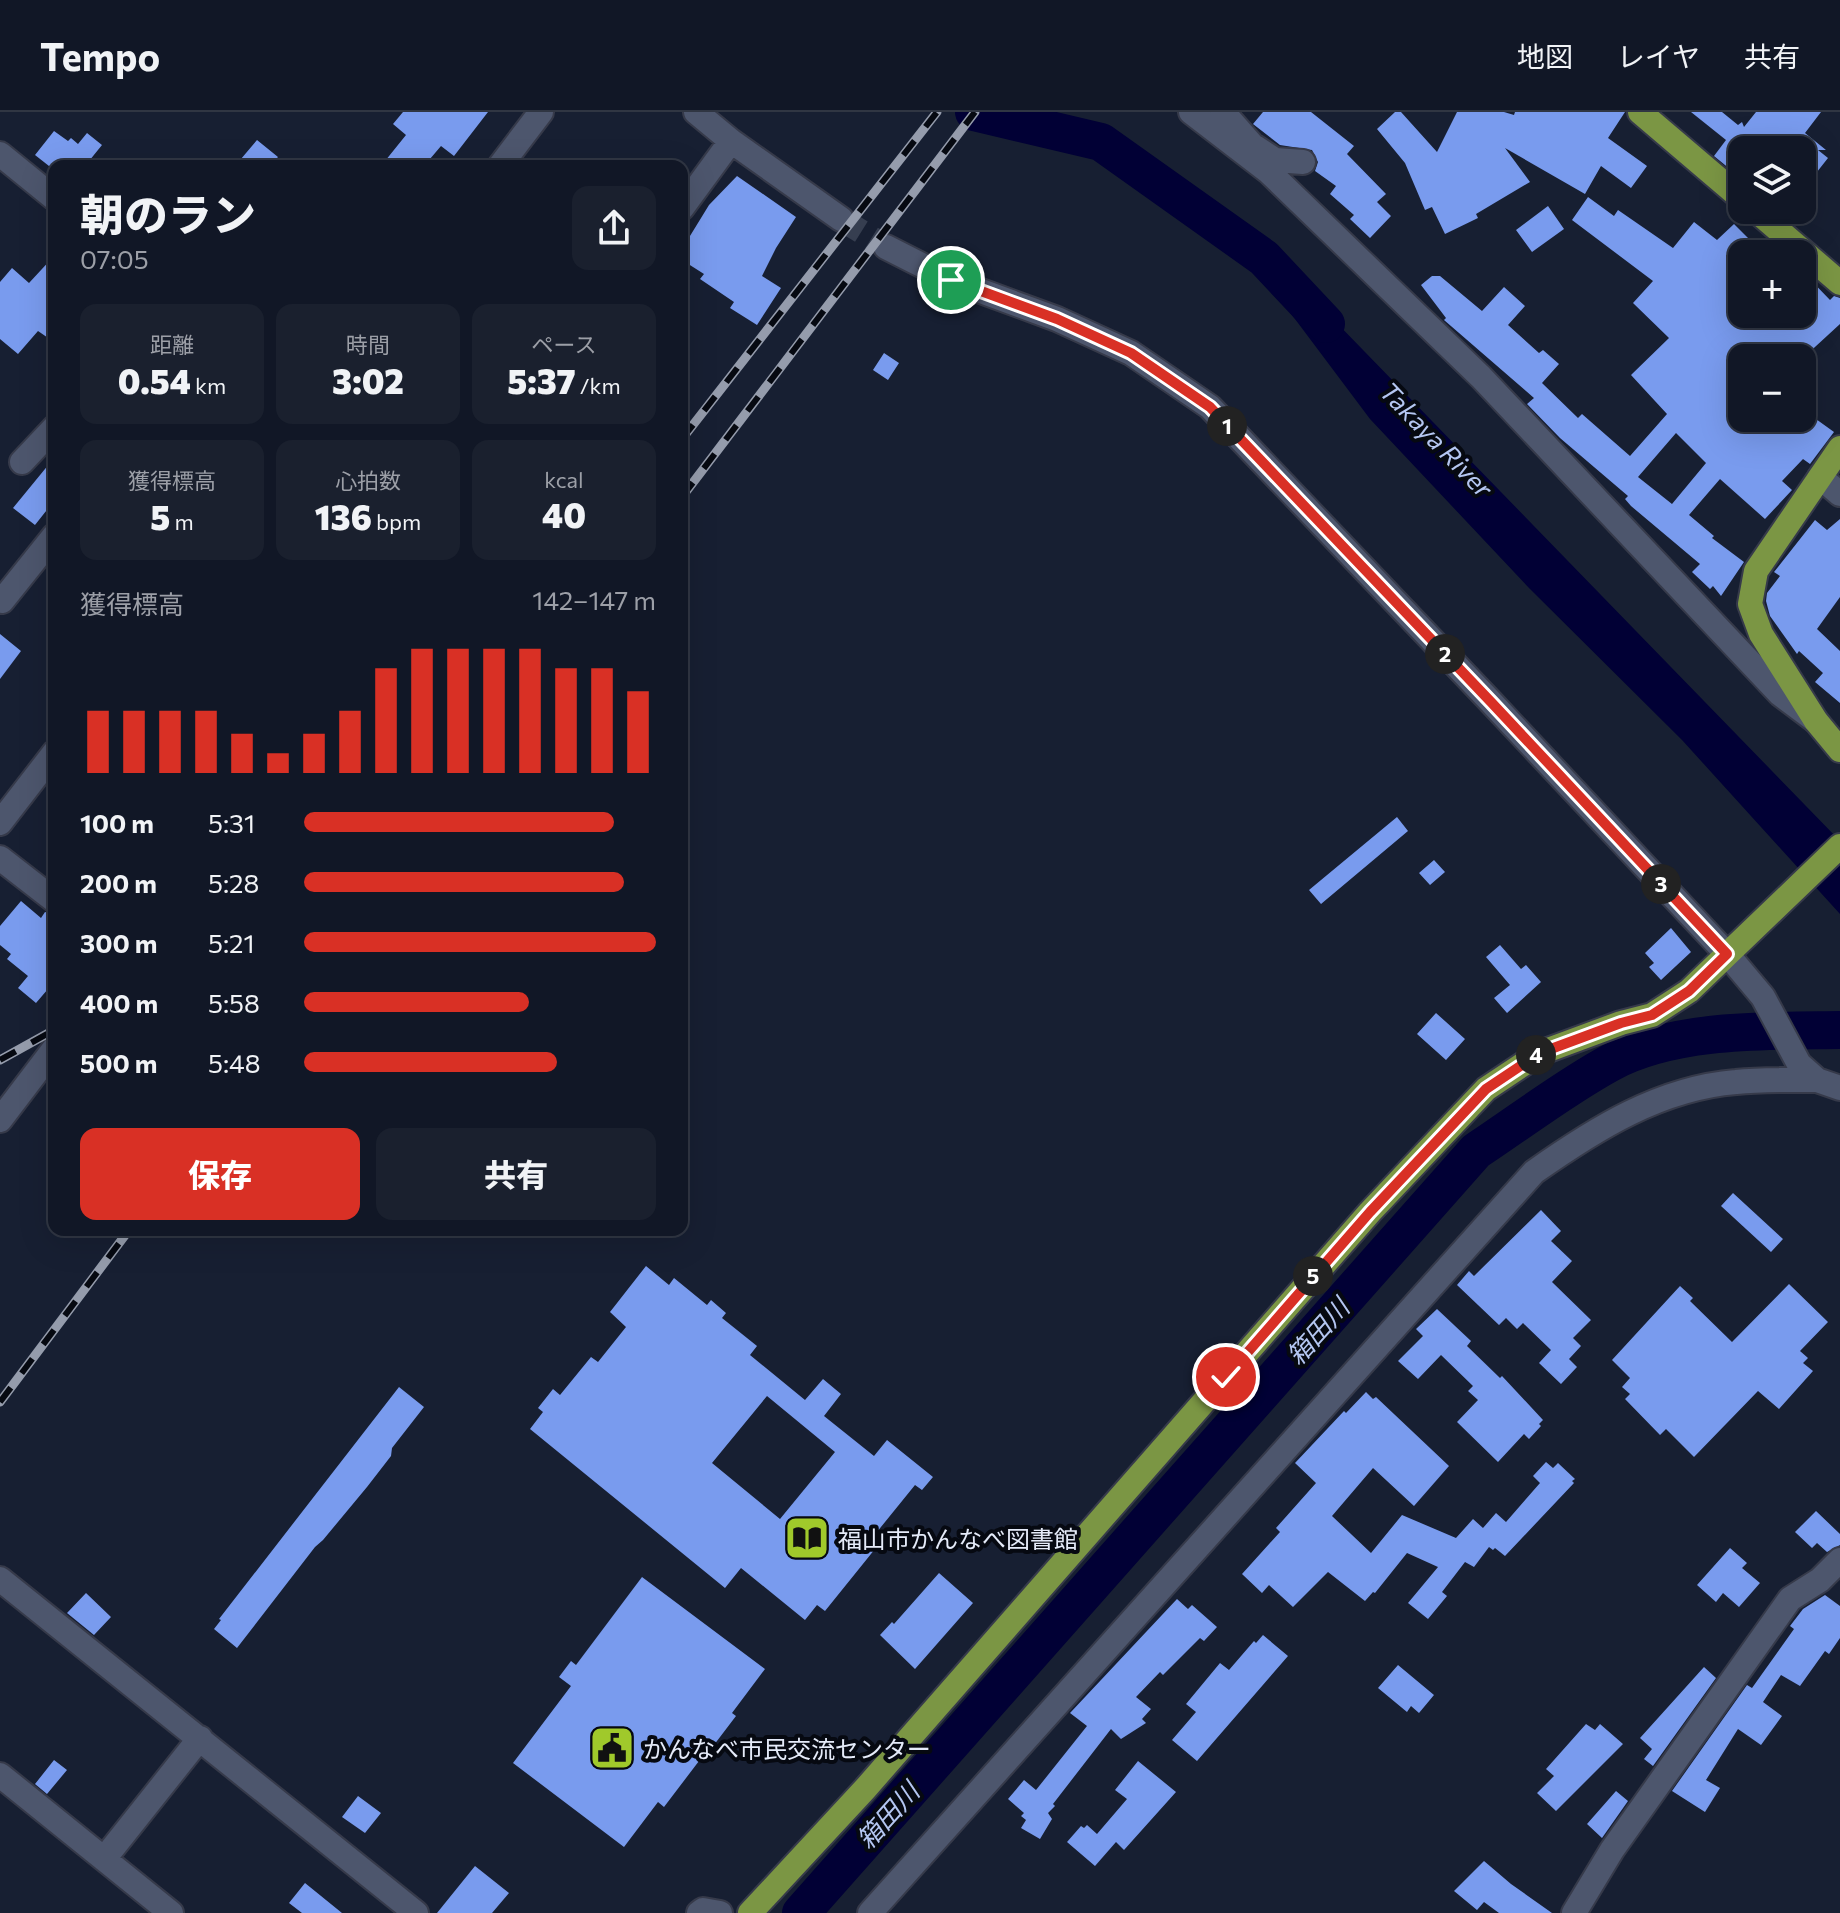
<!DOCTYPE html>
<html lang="ja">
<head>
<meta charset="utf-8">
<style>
	body { margin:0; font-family:Commissioner,"Noto Sans JP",sans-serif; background:#1a202e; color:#f1f3f6; height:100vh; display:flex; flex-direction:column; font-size:30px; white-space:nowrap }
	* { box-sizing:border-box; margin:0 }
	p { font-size:26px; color:#9c9fa7 }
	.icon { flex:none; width:44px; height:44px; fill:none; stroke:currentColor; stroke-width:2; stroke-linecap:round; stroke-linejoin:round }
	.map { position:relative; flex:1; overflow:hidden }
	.side { position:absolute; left:48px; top:48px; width:640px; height:1076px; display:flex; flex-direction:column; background:#111726; border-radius:16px; box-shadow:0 8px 32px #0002,0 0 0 2px #303643 }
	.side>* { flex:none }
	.controls { position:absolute; left:1728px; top:24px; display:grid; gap:16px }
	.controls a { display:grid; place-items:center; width:88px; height:88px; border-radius:16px; background:#111726; box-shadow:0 8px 32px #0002,0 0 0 2px #303643; font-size:40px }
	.pin { position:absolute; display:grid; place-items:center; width:68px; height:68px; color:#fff; margin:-34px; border:4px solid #fff; border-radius:50%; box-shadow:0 2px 8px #0007 }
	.km { position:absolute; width:40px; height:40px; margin:-20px; border-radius:50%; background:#222; color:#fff; font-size:22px; line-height:40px; text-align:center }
	.round { display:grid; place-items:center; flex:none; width:84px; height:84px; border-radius:16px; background:#1a202e }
	.headline { display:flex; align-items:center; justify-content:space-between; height:136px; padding:0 32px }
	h1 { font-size:44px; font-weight:800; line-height:60px }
	.stats { display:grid; grid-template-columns:repeat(3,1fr); gap:12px; height:136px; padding:8px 32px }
	.stats div { display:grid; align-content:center; border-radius:16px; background:#1a202e; text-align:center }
	.stats b { font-size:34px; font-weight:800 }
	.stats small { font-size:22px; font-weight:400 }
	.stats p { font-size:22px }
	.chart { height:224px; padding:16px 32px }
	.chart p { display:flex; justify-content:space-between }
	.chart svg { width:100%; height:144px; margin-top:8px; stroke:#d93025; stroke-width:6 }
	.button { display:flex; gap:16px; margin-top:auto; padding:16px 32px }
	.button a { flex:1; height:92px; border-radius:16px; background:#d93025; color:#fff; font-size:32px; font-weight:800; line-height:92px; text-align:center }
	.button a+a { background:#1a202e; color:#f1f3f6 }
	ul { padding:0 32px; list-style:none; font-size:26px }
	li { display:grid; grid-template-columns:128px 96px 1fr; align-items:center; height:60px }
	li i { height:20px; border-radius:10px; background:#d93025 }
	header { display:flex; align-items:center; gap:48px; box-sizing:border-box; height:112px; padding:0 40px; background:#111726; border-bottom:2px solid #303643 }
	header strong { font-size:38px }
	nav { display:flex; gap:44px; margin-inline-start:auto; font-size:28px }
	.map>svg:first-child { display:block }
	.water { fill:#010035 }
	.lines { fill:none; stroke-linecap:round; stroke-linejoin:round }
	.river { stroke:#010035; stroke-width:38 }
	.building { fill:#799bee; fill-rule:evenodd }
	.minor-tunnel { stroke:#363e50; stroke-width:24; stroke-dasharray:24 12; stroke-linecap:butt }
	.minor-casing { stroke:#363a4a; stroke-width:28 }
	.major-casing { stroke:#363a4a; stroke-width:28 }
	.minor { stroke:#4d566d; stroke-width:24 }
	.major { stroke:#7b9644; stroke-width:24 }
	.rail-casing { stroke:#959cac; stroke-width:9 }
	.rail { stroke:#060911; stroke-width:6; stroke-dasharray:18; stroke-linecap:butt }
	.route-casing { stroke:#fff; stroke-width:16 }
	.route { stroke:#d93025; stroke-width:10 }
	.labels { text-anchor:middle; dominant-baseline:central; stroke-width:8; stroke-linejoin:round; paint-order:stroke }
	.poi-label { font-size:24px; fill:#e5ebf9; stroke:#060911; text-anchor:start }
	.water-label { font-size:26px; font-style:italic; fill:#b4c6f1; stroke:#060911 }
</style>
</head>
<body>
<header>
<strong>Tempo</strong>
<nav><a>地図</a><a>レイヤ</a><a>共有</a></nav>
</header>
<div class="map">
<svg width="1840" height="1801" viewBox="0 0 1840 1801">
	<rect width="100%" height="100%" fill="#171f32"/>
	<!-- water -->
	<path class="water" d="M1296,169L1840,729V802L1682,628L1529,476L1370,307L1280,187Z"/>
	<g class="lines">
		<!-- river -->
		<path class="river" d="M974,0L1101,30L1264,146L1326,212
			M801,1801L1476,1039C1520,1010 1564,976 1610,951C1675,916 1768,919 1840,918"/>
	</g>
	<!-- building -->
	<path class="building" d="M403,0H488L454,44L441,34L424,54H381L406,23L393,12Z
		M1263,0H1311L1354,34L1347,42L1386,82L1377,90L1391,104L1370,126L1350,107L1354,103L1330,82L1336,74L1315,59L1318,50L1312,38L1280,33L1253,12Z
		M1395,0H1401L1437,40L1457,0H1504L1514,3L1515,0H1625L1608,26L1647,54L1631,76L1601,54L1585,82L1505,36L1530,70L1476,102L1478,106L1445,122L1432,95L1425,98L1405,51L1377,17Z
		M1691,0H1722L1738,13L1742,10L1744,15L1756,0H1821L1805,21L1826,38H1818L1828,46L1802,79V38H1742V67L1714,44L1726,28Z
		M54,19L68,29L71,26L78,32L87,21L102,33L85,54H49L35,43Z
		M257,28L278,45L270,54H235Z
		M737,64L796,105L776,136L762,164L781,176L757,213L730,196L734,190L700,167L704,162L682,148V137L709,93Z
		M1588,85L1614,104L1618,98L1673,136L1694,110L1717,128L1734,112L1756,134L1748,142H1742V202H1802V159L1830,188L1834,184L1840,186V212L1803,246H1742V306H1802V297L1834,320L1810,352L1803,347L1782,369L1792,378L1765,407L1720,367L1689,403L1714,424L1712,426L1744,450L1721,484L1713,474L1710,477L1692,460L1700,452L1631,394L1625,387L1628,384L1560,326L1527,292L1534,286L1444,208L1446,206L1421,173L1432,164H1440L1482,199L1504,175L1525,194L1508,213L1539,241L1543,238L1559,252L1542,271L1578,306L1582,302L1630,344L1667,302L1631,263L1669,226L1633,191L1653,169L1572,108ZM1676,321L1706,351L1672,392L1638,365Z
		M1548,94L1564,117L1532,140L1516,118Z
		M54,144V230L38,219L18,242L0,227V170L12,156L29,171Z
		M884,241L899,251L888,268L873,258Z
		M54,346V389L35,413L13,396Z
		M1840,407V485L1817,517L1840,539V591L1815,570L1823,561L1799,539L1797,542L1770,504L1766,489L1767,481L1780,464L1774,460L1815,408L1827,418Z
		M0,522L21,539L0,567Z
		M1397,705L1408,719L1321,792L1309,778Z
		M1434,748L1445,760L1430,773L1419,761Z
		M21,789L41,806L45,800L54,803V870L36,891L18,876L28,864L7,847L11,842L0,833V814Z
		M1671,816L1691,840L1661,868L1649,855L1654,851L1645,841Z
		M1500,833L1521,857L1526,853L1541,870L1507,901L1494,886L1510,873L1486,845Z
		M1436,901L1465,927L1446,948L1417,922Z
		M1733,1081L1783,1127L1771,1140L1721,1094Z
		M1541,1098L1561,1119L1551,1129L1572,1149L1552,1170L1591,1208L1573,1226L1581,1234L1569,1247L1577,1255L1561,1272L1539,1251L1551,1238L1523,1211L1517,1217L1506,1206L1499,1213L1457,1173L1469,1159L1474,1164Z
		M646,1154L669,1173L674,1166L707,1193L711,1188L726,1201L722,1206L757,1234L750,1243L805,1288L823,1267L841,1282L824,1304L874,1344L887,1328L933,1365L922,1378L915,1373L868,1431L875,1437L825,1499L817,1493L805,1508L741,1456L725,1476L530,1317L543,1300L538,1296L553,1277L560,1283L591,1245L598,1250L626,1215L610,1200ZM767,1284L835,1340L780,1407L712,1351Z
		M1789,1172L1828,1210L1800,1239L1808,1246L1803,1251L1813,1259L1779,1297L1758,1279L1694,1345L1666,1317L1660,1323L1625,1287L1630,1282L1622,1275L1630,1266L1612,1248L1680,1174L1693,1186L1690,1189L1732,1230Z
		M1437,1197L1471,1229L1467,1234L1500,1266L1502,1264L1543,1308L1539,1312L1541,1314L1529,1327L1524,1322L1498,1350L1457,1310L1478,1288L1468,1279L1473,1274L1441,1243L1418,1267L1398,1249L1423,1224L1416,1217Z
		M399,1275L424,1295L392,1336L391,1344L367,1375L323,1428L315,1435L237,1536L214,1517L221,1508L219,1507Z
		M1366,1280L1373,1287L1376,1285L1449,1354L1414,1394L1373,1356L1332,1404L1371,1441L1402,1403L1456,1426L1473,1407L1483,1416L1496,1401L1506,1410L1540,1371L1533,1364L1546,1350L1553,1356L1558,1351L1575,1367L1572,1369L1574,1371L1505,1444L1495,1436L1493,1438L1489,1435L1474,1455L1465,1450L1442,1480L1447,1484L1428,1507L1408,1491L1438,1455L1407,1441L1375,1481L1373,1480L1365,1489L1328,1460L1293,1495L1269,1473L1262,1481L1242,1462L1280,1420L1276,1416L1316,1371L1295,1351L1344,1299L1346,1301Z
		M1816,1399L1840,1422V1433L1827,1440L1817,1431L1812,1436L1795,1420Z
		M1730,1436L1747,1451L1742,1456L1760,1471L1739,1495L1723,1481L1716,1490L1697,1473Z
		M939,1461L973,1491L915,1557L880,1523L892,1510L894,1512Z
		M642,1465L765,1557L732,1601L736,1604L701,1650L699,1649L664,1695L658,1690L624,1735L513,1651L571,1574L559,1565L571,1549L576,1553Z
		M86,1481L111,1505L94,1523L67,1501Z
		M1825,1483L1840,1494V1526L1829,1542L1825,1539L1800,1574L1781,1563L1763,1590L1782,1604L1761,1633L1738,1617L1706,1668L1720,1676L1705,1700L1672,1679L1747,1573L1752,1576L1794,1517L1790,1514L1803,1497Z
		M1177,1487L1188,1497L1192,1493L1217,1515L1204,1529L1200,1526L1163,1563L1160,1560L1136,1585L1151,1597L1142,1607L1146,1611L1121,1627L1111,1617L1053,1692L1055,1694L1048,1701L1052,1707L1040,1727L1021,1716L1026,1708L1021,1704L1024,1701L1008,1687L1024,1668L1036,1678L1087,1614L1070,1601Z
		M1263,1523L1288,1544L1197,1649L1172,1628L1196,1600L1186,1592L1220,1551L1229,1558L1254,1529L1256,1531Z
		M1398,1553L1434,1583L1419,1601L1411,1594L1407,1600L1378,1576Z
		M1704,1555L1716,1566L1653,1654L1644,1647L1652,1637L1640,1626Z
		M1586,1612L1595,1618L1600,1612L1623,1632L1556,1699L1537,1681L1554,1664L1546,1657Z
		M54,1648L67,1658L47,1682L35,1672Z
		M1138,1649L1176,1680L1124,1738L1116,1730L1095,1754L1067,1730L1081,1714L1084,1716L1087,1713L1097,1722L1127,1687L1115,1678Z
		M1616,1679L1628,1689L1602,1726L1587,1712Z
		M358,1684L381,1701L365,1721L342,1705Z
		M1484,1749L1511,1772L1552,1801H1499L1484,1790L1477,1798L1454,1779Z
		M475,1754L509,1781L492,1801H437Z
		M305,1771L342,1801H302L289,1791Z"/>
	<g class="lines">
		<!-- minor-tunnel -->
		<path class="minor-tunnel" d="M841,107L886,135"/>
		<!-- minor casing -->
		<g class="minor-casing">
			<path id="minor" d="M696,0L731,29L841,107
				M1191,0L1269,60L1481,265L1780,582L1816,609
				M1223,0L1252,33L1275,48L1303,50
				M0,42L54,86
				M500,54L541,0
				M682,96L731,29
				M886,135L951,168L1057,207L1131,241L1210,295L1491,590L1727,842L1763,885L1799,952L1817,968L1840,976
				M22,350L54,316
				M1820,365L1840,382
				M2,489L54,424
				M0,711L54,641
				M0,746L54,788
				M0,1008L54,937
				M0,1467L416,1801
				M0,1663L171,1801
				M104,1747L200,1626
				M699,1801L703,1798L720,1801
				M870,1801L1534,1060C1595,1017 1660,976 1736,970C1763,967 1790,968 1817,968
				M1574,1801L1612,1738L1790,1487L1820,1468L1840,1448"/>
		</g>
		<!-- major casing -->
		<g class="major-casing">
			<path id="major" d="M1640,0L1742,87
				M1755,98L1840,171
				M1840,336L1756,459L1750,492L1761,522L1816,609L1840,638
				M750,1801L865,1677L1370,1100L1486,977L1540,941L1621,911L1652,903L1689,879L1840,734"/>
		</g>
		<!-- minor -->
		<use href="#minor" class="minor"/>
		<!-- major -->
		<use href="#major" class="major"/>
		<!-- rail casing -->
		<g class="rail-casing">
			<path id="rail" d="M682,327L937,0
				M682,385L975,0
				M0,948L54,918
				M0,1290L129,1118"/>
		</g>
		<!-- rail -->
		<use href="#rail" class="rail"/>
	</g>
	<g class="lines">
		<!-- route casing -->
		<g class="route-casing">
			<path id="route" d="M951,168L1057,207L1131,241L1210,295L1491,590L1727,842L1689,879L1652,903L1621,911L1540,941L1486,977L1370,1100L1226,1265"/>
		</g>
		<!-- route -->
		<use href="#route" class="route"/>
	</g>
	<!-- icons -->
	<defs>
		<g id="library-square" transform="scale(2.3)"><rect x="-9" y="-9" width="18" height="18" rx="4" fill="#a0c92b" stroke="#060911"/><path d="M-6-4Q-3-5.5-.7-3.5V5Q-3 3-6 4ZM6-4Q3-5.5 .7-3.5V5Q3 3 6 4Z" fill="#111"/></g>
		<g id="civic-square" transform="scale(2.3)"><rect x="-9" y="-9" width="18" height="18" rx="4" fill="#a0c92b" stroke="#060911"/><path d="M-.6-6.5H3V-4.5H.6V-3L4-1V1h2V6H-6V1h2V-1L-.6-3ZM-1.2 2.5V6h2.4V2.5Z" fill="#111"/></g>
	</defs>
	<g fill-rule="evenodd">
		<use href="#library-square" x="807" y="1426"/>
		<use href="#civic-square" x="612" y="1636"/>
	</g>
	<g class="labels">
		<!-- poi labels -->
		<g class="poi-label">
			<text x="838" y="1426">福山市かんなべ図書館</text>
			<text x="643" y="1636">かんなべ市民交流センター</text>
		</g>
		<!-- water labels -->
		<g class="water-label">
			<text transform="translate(1437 327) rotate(46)">Takaya River</text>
			<text transform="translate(1317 1219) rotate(-48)">箱田川</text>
			<text transform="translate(887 1703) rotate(-48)">箱田川</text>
		</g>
	</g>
</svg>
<div class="controls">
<a><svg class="icon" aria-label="layers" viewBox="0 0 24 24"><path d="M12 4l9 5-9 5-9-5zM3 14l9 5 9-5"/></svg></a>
<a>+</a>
<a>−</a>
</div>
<div class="pin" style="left:951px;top:168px;background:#1e9e55"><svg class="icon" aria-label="arrive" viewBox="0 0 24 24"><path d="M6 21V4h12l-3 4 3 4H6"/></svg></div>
<div class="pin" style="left:1226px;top:1265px;background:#d93025"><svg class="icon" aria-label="check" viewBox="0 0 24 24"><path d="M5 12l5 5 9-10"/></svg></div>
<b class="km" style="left:1227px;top:314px">1</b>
<b class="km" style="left:1445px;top:542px">2</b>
<b class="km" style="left:1661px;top:772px">3</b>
<b class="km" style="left:1536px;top:943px">4</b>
<b class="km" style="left:1313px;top:1164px">5</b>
<section class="side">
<div class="headline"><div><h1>朝のラン</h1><p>07:05</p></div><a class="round"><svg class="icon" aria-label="share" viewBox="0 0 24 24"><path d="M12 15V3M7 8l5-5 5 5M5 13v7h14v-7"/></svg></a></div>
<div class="stats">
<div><p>距離</p><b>0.54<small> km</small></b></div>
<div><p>時間</p><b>3:02</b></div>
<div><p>ペース</p><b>5:37<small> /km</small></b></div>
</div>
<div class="stats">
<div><p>獲得標高</p><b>5<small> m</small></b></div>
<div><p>心拍数</p><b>136<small> bpm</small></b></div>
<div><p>kcal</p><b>40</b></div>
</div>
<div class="chart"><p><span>獲得標高</span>142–147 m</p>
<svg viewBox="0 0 160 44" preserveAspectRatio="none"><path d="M5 44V25M15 44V25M25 44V25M35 44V25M45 44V32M55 44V38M65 44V32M75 44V25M85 44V12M95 44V6M105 44V6M115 44V6M125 44V6M135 44V12M145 44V12M155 44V19"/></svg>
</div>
<ul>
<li><b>100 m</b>5:31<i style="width:88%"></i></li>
<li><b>200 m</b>5:28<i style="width:91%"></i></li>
<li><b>300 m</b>5:21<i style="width:100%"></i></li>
<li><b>400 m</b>5:58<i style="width:64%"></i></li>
<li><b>500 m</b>5:48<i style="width:72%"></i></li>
</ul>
<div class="button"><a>保存</a><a>共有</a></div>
</section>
</div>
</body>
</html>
